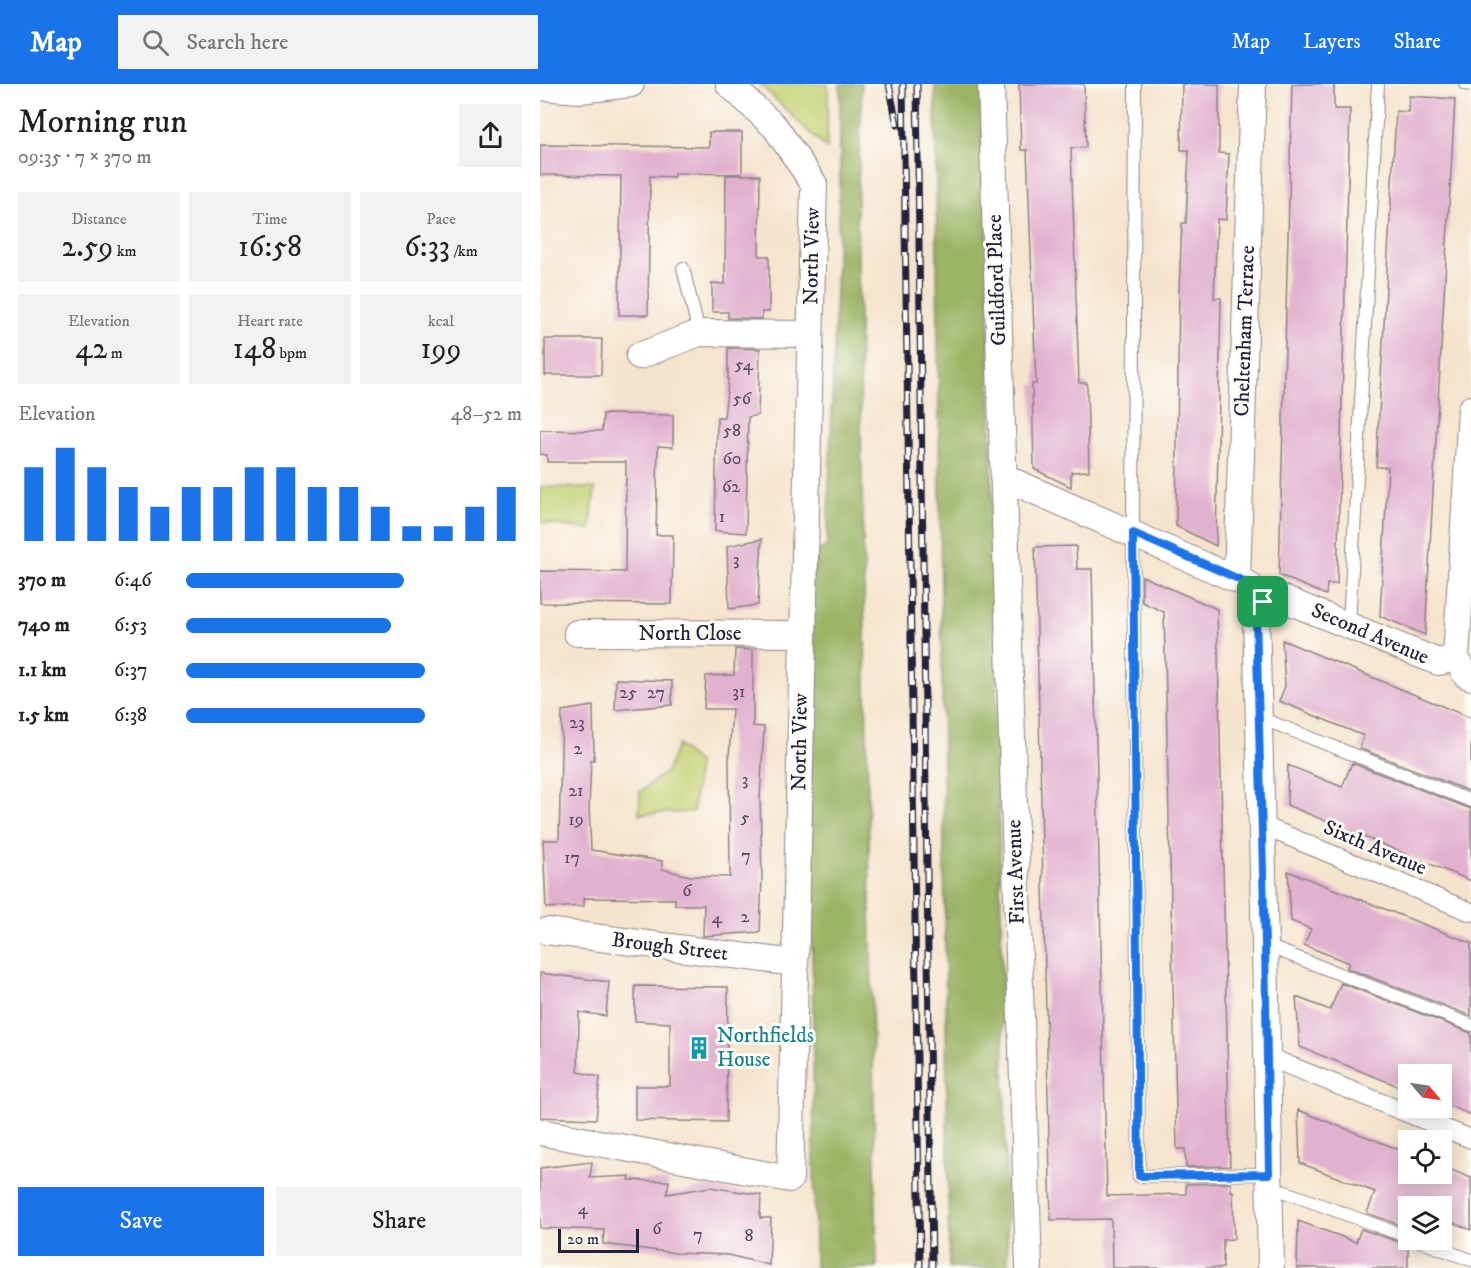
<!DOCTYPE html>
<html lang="en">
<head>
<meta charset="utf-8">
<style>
	body { margin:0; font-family:"IM FELL DW Pica",serif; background:#f2f2f2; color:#202124; height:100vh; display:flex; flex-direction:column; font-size:22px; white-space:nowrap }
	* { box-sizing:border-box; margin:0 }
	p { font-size:20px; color:#757577 }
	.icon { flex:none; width:33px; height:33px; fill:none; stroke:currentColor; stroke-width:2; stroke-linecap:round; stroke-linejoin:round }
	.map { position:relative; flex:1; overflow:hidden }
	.side { display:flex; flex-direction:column; background:#fff; width:540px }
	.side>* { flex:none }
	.needle { width:39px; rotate:119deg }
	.fabs { position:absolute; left:858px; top:980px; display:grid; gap:12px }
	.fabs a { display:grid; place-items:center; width:54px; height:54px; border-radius:0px; background:#fff; box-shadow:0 3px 15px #0003; font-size:30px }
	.scale { position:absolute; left:18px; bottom:15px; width:81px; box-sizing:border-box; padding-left:6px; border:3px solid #22223b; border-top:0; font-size:16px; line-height:21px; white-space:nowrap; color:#22223b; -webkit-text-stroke:4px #fdfcf7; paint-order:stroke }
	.pin { position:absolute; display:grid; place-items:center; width:51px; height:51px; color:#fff; margin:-26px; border-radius:12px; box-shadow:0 3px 9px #0006 }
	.round { display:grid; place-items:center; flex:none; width:63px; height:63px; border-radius:0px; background:#f2f2f2 }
	.overview { display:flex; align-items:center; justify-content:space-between; height:102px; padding:0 18px }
	h1 { font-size:33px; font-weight:600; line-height:45px }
	.figures { display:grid; grid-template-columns:repeat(3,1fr); gap:9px; height:102px; padding:6px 18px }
	.figures div { display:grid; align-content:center; border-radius:0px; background:#f2f2f2; text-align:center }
	.figures b { font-size:30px; font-weight:600 }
	.figures small { font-size:16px; font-weight:400 }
	.figures p { font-size:16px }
	.chart { height:168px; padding:12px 18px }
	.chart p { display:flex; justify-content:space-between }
	.chart svg { width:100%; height:108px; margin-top:6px; stroke:#1a73e8; stroke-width:6 }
	.button { display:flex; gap:12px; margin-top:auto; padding:12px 18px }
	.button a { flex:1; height:69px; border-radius:0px; background:#1a73e8; color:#fff; font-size:24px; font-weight:600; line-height:69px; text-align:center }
	.button a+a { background:#f2f2f2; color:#202124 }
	ul { padding:0 18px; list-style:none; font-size:20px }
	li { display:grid; grid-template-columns:96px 72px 1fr; align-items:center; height:45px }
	li i { height:15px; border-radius:8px; background:#1a73e8 }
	header { display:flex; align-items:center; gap:36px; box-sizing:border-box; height:84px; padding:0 30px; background:#1a73e8; color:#fff }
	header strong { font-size:28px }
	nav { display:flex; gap:33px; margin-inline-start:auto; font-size:21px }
	.search { width:420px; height:54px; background:#f2f2f2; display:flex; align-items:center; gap:15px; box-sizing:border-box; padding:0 21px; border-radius:0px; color:#757577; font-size:22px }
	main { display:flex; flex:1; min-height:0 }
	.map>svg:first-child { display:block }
	.green { fill:#c4d173; stroke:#737a57; stroke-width:1.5 }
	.forest { fill:#9bb365; stroke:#5e6a50; stroke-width:1.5 }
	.building { fill:#e1b1cf }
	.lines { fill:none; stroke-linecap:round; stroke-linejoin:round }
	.service-casing { stroke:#8c8384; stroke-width:14 }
	.pedestrian-casing { stroke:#8c8384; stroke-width:20 }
	.minor-casing { stroke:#8c8384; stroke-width:28 }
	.service { stroke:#fff; stroke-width:12 }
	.pedestrian { stroke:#fff; stroke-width:18 }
	.minor { stroke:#fff; stroke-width:26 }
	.rail-casing { stroke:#22223b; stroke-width:7 }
	.rail { stroke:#fdfcf7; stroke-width:4.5; stroke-dasharray:14; stroke-linecap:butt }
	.route-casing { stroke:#fff; stroke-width:12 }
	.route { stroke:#1a73e8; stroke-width:8 }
	.labels { text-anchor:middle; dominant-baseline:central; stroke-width:6; stroke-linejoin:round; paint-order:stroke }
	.number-label { font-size:18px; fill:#524660 }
	.street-label { font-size:21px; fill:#22223b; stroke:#fdfcf7 }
	.culture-label { font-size:21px; fill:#0d838f; stroke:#fdfcf7; text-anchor:start }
</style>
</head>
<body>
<header>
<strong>Map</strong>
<div class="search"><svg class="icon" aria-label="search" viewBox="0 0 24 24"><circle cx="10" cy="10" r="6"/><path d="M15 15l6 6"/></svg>Search here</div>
<nav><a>Map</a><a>Layers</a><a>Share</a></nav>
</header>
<main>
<section class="side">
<div class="overview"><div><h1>Morning run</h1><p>09:35 · 7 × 370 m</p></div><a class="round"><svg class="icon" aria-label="share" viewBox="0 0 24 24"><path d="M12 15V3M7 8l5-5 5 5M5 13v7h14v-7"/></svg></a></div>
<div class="figures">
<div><p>Distance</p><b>2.59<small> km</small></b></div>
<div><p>Time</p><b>16:58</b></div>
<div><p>Pace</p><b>6:33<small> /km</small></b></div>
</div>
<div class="figures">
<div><p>Elevation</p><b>42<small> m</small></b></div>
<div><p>Heart rate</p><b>148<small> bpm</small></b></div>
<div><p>kcal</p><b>199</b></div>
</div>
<div class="chart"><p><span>Elevation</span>48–52 m</p>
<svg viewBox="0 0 160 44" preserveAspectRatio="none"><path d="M5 44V14M15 44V6M25 44V14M35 44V22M45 44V30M55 44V22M65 44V22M75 44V14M85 44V14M95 44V22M105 44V22M115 44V30M125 44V38M135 44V38M145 44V30M155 44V22"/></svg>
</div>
<ul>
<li><b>370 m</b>6:46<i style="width:65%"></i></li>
<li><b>740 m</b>6:53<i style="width:61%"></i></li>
<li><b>1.1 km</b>6:37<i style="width:71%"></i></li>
<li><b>1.5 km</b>6:38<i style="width:71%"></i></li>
</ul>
<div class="button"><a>Save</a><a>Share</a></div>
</section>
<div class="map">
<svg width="931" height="1184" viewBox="0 0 931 1184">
	<rect width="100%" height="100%" fill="#fdfcf7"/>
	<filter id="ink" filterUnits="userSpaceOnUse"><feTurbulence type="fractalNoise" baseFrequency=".0167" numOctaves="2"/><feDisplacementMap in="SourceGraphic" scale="12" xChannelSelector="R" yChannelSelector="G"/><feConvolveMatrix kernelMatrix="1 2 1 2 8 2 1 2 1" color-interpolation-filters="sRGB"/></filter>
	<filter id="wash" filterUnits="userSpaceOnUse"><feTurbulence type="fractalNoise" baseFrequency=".008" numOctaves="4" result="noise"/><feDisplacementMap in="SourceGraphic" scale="24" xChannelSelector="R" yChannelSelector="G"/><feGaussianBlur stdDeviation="1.35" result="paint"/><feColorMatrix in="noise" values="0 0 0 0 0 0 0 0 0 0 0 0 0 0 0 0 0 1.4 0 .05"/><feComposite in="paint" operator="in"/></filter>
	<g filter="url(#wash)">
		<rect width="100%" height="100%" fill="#f5e4cd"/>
		<!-- green -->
		<path class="green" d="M220,0H288L287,65Z
			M0,403L55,404L50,446L0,438Z
			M138,661L158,679L153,728L99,730L100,708L126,688Z"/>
		<!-- forest -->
		<path class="forest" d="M300,0H322L317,130L337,1184H275L269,508L278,467L287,462L300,91Z
			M395,0H444L468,1184H409Z"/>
		<g id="blocks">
			<!-- building -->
			<path class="building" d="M479,0H544L546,63L531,64L539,299H547L549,387L531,388V403L494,385L492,300H496L487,66H481Z
				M642,0H679V69L689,70L686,136L677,135L674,214H681L676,462L636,442L639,206L642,139H646L649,66H641Z
				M752,0H794V25H810L797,500H787L786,511L739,491Z
				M869,12L915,15L885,551L840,532L848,383H836L856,27L868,28Z
				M169,48H202V90L134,89V93L110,92L108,231H79L81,92L0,91V61L169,63Z
				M186,91H220L219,172H229V228H222V235L188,234V228H172V199L185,200Z
				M5,255H62L61,291H5Z
				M188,264L220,265L218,331L208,333L206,449L175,447L177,333H184L188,298Z
				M63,330L133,331V363L118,362L116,451H133L132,520L0,519V487L85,488L86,378H7V371L0,370V346L62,347Z
				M222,455L218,521L189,525L187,462Z
				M536,462L537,485H552L567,1112L646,1110V1100L691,1099V1107H693L694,1155L683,1156V1184H572L571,1135L511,1136L495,463Z
				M602,492L677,525L690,1082L646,1083L645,1065H637L624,528L602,518Z
				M742,556L931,634V708L819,664L824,652L739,617L745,602Z
				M195,565L213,566V642L224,643L220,715L222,792L220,848L163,852L164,821H135V815L44,814V822L6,824L3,756H19L22,627L53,622L54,676H51L49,723L51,766L122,777V785L150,792L190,793L189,675L192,625H164L166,592L194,591Z
				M76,595L132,597V621L75,626Z
				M812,679L931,725V797L747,721L748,681L802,703Z
				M748,787L931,859V932L807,884L809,879L764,861L771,845L751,837Z
				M0,889L69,898L66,932L39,928L38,988L60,993L56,1035L0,1033Z
				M801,899L931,949V1031L902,1019V990H868V1006L760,963L756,913L790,926Z
				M95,902L188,903L186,1038L95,1036V1002H130V939L95,937Z
				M758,1026L868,1069V1089H902V1082L931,1094V1146L902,1134V1122L868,1121V1144L827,1129L835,1108L760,1079Z
				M52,1078L50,1094L90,1092L89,1096L129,1097L127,1110L170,1103L221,1111L220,1134H231L229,1181L188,1171L136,1169L63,1160L64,1146L0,1144V1084Z
				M758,1137L816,1158L821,1145L868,1161V1184H757Z"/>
		</g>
	</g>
	<g filter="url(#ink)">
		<use href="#blocks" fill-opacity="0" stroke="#8c8384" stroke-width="1.5"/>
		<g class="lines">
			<!-- service casing -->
			<g class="service-casing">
				<path id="service" d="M595,0L593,449L599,1092L729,1090
					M925,0L931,1
					M143,184L159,249
					M809,541L838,0
					M718,633L931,717
					M725,861L931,941
					M729,1102L868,1153
					M874,1155L931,1176"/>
			</g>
			<!-- pedestrian casing -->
			<g class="pedestrian-casing">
				<path id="pedestrian" d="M721,741L931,828
					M726,972L931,1055"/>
			</g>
			<!-- minor casing -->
			<g class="minor-casing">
				<path id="minor" d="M451,0L489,1184
					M0,3L40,6L91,0
					M99,272L159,249L270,250
					M463,393L709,501
					M697,495L713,0
					M723,517L716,532L725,861L731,1184
					M723,517L741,514L898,578L916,574
					M37,549L263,550
					M916,574L931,325
					M916,574L926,591L931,593
					M6,847L255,879
					M0,1048L250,1095L274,100L235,43L189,0"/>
			</g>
			<!-- service -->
			<use href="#service" class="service"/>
			<!-- pedestrian -->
			<use href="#pedestrian" class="pedestrian"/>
			<!-- minor -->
			<use href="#minor" class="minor"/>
			<!-- rail casing -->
			<g class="rail-casing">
				<path id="rail" d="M349,0L357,41
					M363,0L380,1184
					M377,0L392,1184"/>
			</g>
			<!-- rail -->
			<use href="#rail" class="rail"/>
		</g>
	</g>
	<g class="lines" filter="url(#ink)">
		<!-- route casing -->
		<g class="route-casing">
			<path id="route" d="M593,449L708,499L723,518L716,532L725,861L729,1090L599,1092Z"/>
		</g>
		<!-- route -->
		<use href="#route" class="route"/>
	</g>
	<!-- icons -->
	<defs>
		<g id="building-bare" transform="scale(1.8)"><path d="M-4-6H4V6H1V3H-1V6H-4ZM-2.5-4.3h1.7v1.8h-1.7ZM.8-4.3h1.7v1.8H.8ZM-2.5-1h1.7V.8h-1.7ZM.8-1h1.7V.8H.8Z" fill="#0f9aa8" stroke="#fdfcf7" stroke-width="2.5" paint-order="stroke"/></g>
	</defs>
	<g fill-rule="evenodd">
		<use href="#building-bare" x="159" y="964"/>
	</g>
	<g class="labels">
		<!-- number labels -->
		<g class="number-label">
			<text x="204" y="281">54</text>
			<text x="202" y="315">56</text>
			<text x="192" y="347">58</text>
			<text x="192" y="375">60</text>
			<text x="191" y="403">62</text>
			<text x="182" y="433">1</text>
			<text x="196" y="476">3</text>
			<text x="199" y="608">31</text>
			<text x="88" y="609">25</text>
			<text x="116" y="609">27</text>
			<text x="37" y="639">23</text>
			<text x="38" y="665">2</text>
			<text x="205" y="696">3</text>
			<text x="36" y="707">21</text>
			<text x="205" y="734">5</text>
			<text x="36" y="736">19</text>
			<text x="206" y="772">7</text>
			<text x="32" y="774">17</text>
			<text x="147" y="807">6</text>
			<text x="205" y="833">2</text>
			<text x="177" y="834">4</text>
			<text x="43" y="1125">4</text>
			<text x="117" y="1145">6</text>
			<text x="158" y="1151">7</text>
			<text x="209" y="1152">8</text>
		</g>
		<!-- street labels -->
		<g class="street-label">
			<text transform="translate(272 172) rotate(-89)">North View</text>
			<text transform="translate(457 196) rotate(-92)">Guildford Place</text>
			<text transform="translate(705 247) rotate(-88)">Cheltenham Terrace</text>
			<text x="150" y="550">North Close</text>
			<text transform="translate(830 550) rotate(23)">Second Avenue</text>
			<text transform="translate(260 658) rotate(-89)">North View</text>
			<text transform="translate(835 764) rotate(23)">Sixth Avenue</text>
			<text transform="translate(476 788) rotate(-92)">First Avenue</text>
			<text transform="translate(130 863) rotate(7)">Brough Street</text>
		</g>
		<!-- culture labels -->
		<g class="culture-label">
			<text x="177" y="952">Northfields<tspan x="177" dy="24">House</tspan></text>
		</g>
	</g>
</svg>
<div class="fabs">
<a><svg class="needle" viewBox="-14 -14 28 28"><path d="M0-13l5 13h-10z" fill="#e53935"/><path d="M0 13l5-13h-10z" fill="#757577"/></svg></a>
<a><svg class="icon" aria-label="locate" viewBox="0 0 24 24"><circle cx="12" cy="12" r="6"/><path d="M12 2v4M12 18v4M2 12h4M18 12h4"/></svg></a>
<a><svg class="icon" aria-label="layers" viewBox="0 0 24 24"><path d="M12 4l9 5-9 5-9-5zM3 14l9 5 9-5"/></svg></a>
</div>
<div class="scale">20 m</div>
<div class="pin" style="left:723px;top:518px;background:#1e9e55"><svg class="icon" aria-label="arrive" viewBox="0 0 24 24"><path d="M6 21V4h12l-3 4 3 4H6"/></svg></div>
</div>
</main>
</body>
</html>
